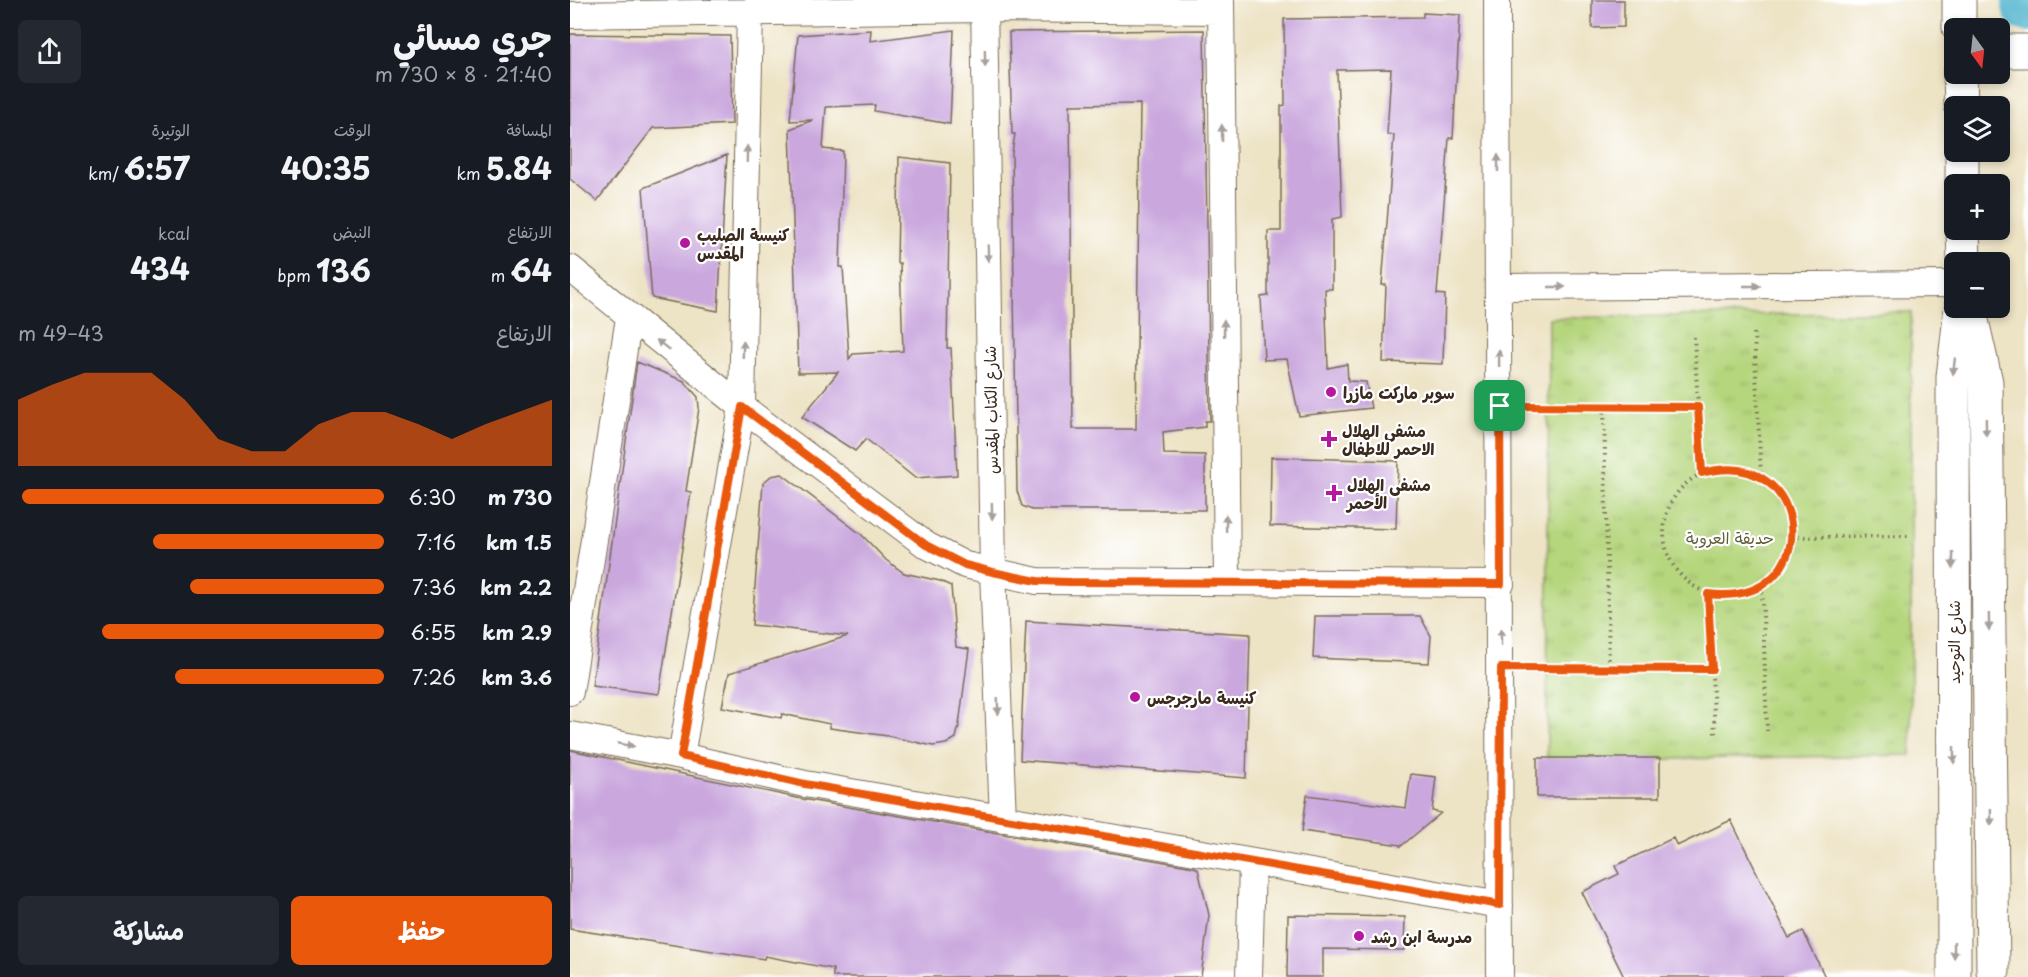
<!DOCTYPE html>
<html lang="ar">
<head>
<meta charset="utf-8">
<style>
	body { margin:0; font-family:"Playpen Sans","Playpen Sans Arabic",sans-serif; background:#242831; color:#f1f3f6; direction:rtl; height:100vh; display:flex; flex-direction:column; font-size:22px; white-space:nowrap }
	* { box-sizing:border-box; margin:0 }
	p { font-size:20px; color:#9ea1a6 }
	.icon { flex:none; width:33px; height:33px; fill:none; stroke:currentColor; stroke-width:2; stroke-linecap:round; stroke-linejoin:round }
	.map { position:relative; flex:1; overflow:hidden; direction:ltr }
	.sheet { display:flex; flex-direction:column; background:#171b24; width:570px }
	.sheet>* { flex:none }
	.needle { width:39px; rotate:165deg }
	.fabs { position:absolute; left:1374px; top:18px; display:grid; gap:12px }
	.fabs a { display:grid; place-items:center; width:66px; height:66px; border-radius:9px; background:#171b24; box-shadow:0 3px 9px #0003; font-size:30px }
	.pin { position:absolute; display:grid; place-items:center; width:51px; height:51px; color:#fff; margin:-26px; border-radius:12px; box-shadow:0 3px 9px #0006 }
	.round { display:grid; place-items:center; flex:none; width:63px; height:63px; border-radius:9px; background:#242831 }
	.head { display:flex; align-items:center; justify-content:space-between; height:102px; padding:0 18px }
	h1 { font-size:33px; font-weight:700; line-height:45px }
	.metrics { display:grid; grid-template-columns:repeat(3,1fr); gap:9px; height:102px; padding:6px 18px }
	.metrics div { display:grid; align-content:center }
	.metrics b { font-size:30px; font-weight:700 }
	.metrics small { font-size:16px; font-weight:400 }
	.metrics p { font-size:16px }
	.chart { height:168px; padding:12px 18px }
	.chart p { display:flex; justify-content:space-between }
	.chart svg { width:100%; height:108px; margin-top:6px; fill:#ea580c; opacity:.7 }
	.action { display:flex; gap:12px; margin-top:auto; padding:12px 18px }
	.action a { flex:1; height:69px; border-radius:9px; background:#ea580c; color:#fff; font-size:24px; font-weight:700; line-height:69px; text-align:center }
	.action a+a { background:#242831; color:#f1f3f6 }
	ul { padding:0 18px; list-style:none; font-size:20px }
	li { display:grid; grid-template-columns:96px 72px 1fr; align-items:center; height:45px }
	li i { height:15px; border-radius:8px; background:#ea580c }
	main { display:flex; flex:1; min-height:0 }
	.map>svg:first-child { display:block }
	.park { fill:url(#park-tufts); stroke:#78804e; stroke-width:1.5 }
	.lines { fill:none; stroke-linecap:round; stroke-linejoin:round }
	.river { stroke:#4fb3ce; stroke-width:52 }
	.building { fill:#caa8de; fill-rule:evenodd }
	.minor-casing { stroke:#796b58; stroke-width:28 }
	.secondary-casing { stroke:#796b58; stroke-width:35 }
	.path { stroke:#796b58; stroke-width:4; stroke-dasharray:1.5 4.5; stroke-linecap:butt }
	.minor { stroke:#fff; stroke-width:26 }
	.secondary { stroke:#fff; stroke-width:33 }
	.oneway { fill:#a79f9a }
	.route-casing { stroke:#fff; stroke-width:12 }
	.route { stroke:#ea580c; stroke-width:8 }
	.poi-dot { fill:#b5179e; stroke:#fff; stroke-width:2 }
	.labels { text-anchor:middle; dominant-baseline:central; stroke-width:4.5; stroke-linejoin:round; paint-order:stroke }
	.poi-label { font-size:16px; font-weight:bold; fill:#3b2a1e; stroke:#fff; text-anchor:start }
	.street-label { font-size:16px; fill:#3b2a1e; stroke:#fff }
	.park-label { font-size:16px; fill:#605e3a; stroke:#fff }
</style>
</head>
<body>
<main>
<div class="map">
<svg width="1458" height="977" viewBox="0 0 1458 977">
	<defs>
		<pattern id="park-tufts" width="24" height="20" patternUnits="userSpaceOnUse" patternTransform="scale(1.5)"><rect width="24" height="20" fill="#b5d67d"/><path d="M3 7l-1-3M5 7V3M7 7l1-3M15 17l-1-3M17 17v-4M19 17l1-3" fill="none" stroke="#9db86c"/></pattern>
	</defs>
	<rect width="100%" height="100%" fill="#fff"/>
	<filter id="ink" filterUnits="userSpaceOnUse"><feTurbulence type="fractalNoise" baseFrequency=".0167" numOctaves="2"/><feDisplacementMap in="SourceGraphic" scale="12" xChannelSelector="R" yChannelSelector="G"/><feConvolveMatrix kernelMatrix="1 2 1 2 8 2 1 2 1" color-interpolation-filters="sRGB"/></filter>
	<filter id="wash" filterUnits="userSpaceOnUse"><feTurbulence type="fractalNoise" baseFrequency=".008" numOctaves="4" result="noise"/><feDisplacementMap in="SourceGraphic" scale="24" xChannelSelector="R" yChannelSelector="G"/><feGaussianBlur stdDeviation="1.35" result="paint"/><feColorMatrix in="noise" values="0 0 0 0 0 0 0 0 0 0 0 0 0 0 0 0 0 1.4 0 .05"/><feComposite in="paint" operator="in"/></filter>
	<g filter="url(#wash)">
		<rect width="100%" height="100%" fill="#ede3c5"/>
		<!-- park -->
		<path class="park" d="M1341,312V755L977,761L979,318Z"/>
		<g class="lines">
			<!-- river -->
			<path class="river" d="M1458,0V6"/>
		</g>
		<g id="blocks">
			<!-- building -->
			<path class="building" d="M1022,0H1054V27L1022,28Z
				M853,13L890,15L883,138H879L867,294L875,295L873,364L813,362L816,285H812L824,135H817L821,69L767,70L772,217L762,219V289H755L758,368L777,364L778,381L796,382L801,408L729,416L717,359L694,360L691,297L698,296V231H711V106L715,105L714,19L853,17Z
				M301,30L300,41L384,30L380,124L304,111L305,105L256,107L253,149L273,151L270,267H273L279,359L283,354L333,351L330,263H327L329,157L380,163L377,348H381L387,475L345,478L296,439L285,451L232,417L268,372L228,373L220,129L243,120L220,121L228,35Z
				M634,30L640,421H635V427L593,432L594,454L635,455V510H462L452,506L447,491L442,153L445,134H442L439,32ZM570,104L566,429H503L500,105Z
				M0,34L160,36L162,124L83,128L27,201L0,179Z
				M157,155L148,311L82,298L73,188Z
				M67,362L114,381L128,397L129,408L116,491L121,492L89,694L22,686Z
				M701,457L828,461L826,529L700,526Z
				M212,474L292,535L316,560L334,573L370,581L381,586L386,647L399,649L389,725L386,738L376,744L363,746L318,736L260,728V724L212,714L211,718L152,707L159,673L278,636L182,625L193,483L201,476Z
				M745,616H850L861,636L859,663L743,658Z
				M456,621L680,634L676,778L450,760Z
				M0,750L232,799L624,867L628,869L639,915L631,977H263V969L195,956L194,959L0,929Z
				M967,758H1090V797H967Z
				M841,774L866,777L862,811L871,813L830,847L831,845L732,831L737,795L836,808Z
				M1161,820L1219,938L1233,931L1255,977H1054L1012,892L1049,874L1045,866L1103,838L1107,846Z
				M718,915L835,917L834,950L753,949V977H717Z"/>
		</g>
	</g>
	<g filter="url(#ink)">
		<use href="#blocks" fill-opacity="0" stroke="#796b58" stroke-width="1.5"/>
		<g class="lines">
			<!-- minor casing -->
			<g class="minor-casing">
				<path id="minor" d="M414,0L423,572L433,819
					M651,0L657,581
					M927,0L930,977
					M0,15L414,9L651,11
					M0,268L172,407L356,545L395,565L467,581L931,584
					M928,287L1384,284
					M0,692L59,318
					M0,735L111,756L235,784L930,905
					M111,756L172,407L180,11
					M679,977L682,863"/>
			</g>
			<!-- secondary casing -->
			<g class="secondary-casing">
				<path id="secondary" d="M1389,0V28
					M1430,51H1458
					M1390,74L1391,106
					M1392,152V184
					M1393,230L1394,262
					M1399,308L1416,382L1423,971
					M1384,977L1383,377L1391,308"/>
			</g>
			<!-- path -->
			<path class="path" d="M1184,333L1191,476
				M1124,337L1132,473
				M955,406L1128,407
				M1034,406L1039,668
				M1094 532a64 64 0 1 1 128 0a64 64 0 1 1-128 0Z
				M1222,537L1341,536
				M1192,586L1197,731
				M1138,594L1145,734
				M957,668L1142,669"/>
			<!-- minor -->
			<use href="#minor" class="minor"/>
			<!-- secondary -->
			<use href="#secondary" class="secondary"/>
		</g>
		<!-- one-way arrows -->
		<defs><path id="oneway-solid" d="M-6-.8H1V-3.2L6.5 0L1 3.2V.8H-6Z" transform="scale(1.5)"/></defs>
		<g class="oneway">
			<use href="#oneway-solid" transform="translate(415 58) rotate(89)"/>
			<use href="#oneway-solid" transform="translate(652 133) rotate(-91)"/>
			<use href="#oneway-solid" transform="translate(177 154) rotate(-89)"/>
			<use href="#oneway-solid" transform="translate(928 163) rotate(-90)"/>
			<use href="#oneway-solid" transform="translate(418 253) rotate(89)"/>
			<use href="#oneway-solid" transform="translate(1182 286)"/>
			<use href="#oneway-solid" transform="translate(987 287)"/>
			<use href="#oneway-solid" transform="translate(654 328) rotate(-91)"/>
			<use href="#oneway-solid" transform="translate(93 345) rotate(-142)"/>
			<use href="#oneway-solid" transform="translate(173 349) rotate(-89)"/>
			<use href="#oneway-solid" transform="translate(929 358) rotate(-91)"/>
			<use href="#oneway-solid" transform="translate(1384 366) rotate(97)"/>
			<use href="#oneway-solid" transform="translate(1416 427) rotate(89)"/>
			<use href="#oneway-solid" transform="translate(422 511) rotate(89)"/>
			<use href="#oneway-solid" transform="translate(656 523) rotate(-91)"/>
			<use href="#oneway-solid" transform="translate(1383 560) rotate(90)"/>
			<use href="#oneway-solid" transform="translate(1419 622) rotate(89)"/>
			<use href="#oneway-solid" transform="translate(931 637) rotate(-90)"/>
			<use href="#oneway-solid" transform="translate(428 706) rotate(88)"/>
			<use href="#oneway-solid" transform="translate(56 745) rotate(11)"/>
			<use href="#oneway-solid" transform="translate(1384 755) rotate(90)"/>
			<use href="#oneway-solid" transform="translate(1421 817) rotate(89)"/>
			<use href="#oneway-solid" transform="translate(1384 950) rotate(90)"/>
		</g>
	</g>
	<g class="lines" filter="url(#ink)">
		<!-- route casing -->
		<g class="route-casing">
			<path id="route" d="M930,406L1128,407L1132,473C1244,443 1256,609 1138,594L1142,669L931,668L930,905L235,784L111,756L172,407L356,545L395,565L423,572L467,581L500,582L931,584Z"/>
		</g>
		<!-- route -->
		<use href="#route" class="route"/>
	</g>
	<!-- markers -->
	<g class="poi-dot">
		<circle cx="115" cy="243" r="6"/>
		<circle cx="761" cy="392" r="6"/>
		<path d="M756 430h6v6h6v6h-6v6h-6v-6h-6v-6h6z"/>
		<path d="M761 484h6v6h6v6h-6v6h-6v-6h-6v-6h6z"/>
		<circle cx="565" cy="697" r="6"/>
		<circle cx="789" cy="936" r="6"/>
	</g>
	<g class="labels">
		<!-- poi labels -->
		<g class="poi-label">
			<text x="127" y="234">كنيسة الصليب<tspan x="127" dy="18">المقدس</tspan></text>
			<text x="773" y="392">سوبر ماركت مازرا</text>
			<text x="772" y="430">مشفى الهلال<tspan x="772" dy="18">الاحمر للاطفال</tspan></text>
			<text x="777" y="484">مشفى الهلال<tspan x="777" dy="18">الأحمر</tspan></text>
			<text x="577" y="697">كنيسة مارجرجس</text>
			<text x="801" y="936">مدرسة ابن رشد</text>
		</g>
		<!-- street labels -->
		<g class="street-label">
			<text transform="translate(420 410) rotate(-91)">شارع الكتاب المقدس</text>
			<text transform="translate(1383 642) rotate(-90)">شارع التوحيد</text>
		</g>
		<!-- park labels -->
		<g class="park-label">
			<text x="1160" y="537">حديقة العروبة</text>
		</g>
	</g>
</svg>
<div class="fabs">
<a><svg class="needle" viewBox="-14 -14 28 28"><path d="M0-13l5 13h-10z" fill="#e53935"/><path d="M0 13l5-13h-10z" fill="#9ea1a6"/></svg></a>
<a><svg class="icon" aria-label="layers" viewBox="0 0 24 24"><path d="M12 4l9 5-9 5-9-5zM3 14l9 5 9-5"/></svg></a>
<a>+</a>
<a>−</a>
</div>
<div class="pin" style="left:930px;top:406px;background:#1e9e55"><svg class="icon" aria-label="arrive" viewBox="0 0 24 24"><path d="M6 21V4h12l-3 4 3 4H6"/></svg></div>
</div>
<section class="sheet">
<div class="head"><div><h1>جري مسائي</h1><p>21:40 · 8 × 730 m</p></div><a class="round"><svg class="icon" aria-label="share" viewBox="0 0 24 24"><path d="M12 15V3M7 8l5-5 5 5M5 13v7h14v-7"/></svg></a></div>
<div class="metrics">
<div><p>المسافة</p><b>5.84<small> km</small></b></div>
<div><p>الوقت</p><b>40:35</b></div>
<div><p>الوتيرة</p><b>6:57<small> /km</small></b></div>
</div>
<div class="metrics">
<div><p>الارتفاع</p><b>64<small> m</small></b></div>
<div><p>النبض</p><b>136<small> bpm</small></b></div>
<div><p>kcal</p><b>434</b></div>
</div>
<div class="chart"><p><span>الارتفاع</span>43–49 m</p>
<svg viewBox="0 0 160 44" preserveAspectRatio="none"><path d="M0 44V17L10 11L20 6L30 6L40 6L50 17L60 33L70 38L80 38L90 27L100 22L110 22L120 27L130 33L140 27L150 22L160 17V44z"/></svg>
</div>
<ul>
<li><b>730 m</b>6:30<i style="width:99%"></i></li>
<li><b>1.5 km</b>7:16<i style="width:63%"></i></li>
<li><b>2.2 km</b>7:36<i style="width:53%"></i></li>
<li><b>2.9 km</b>6:55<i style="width:77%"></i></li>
<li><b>3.6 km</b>7:26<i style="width:57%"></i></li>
</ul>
<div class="action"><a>حفظ</a><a>مشاركة</a></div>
</section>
</main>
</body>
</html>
